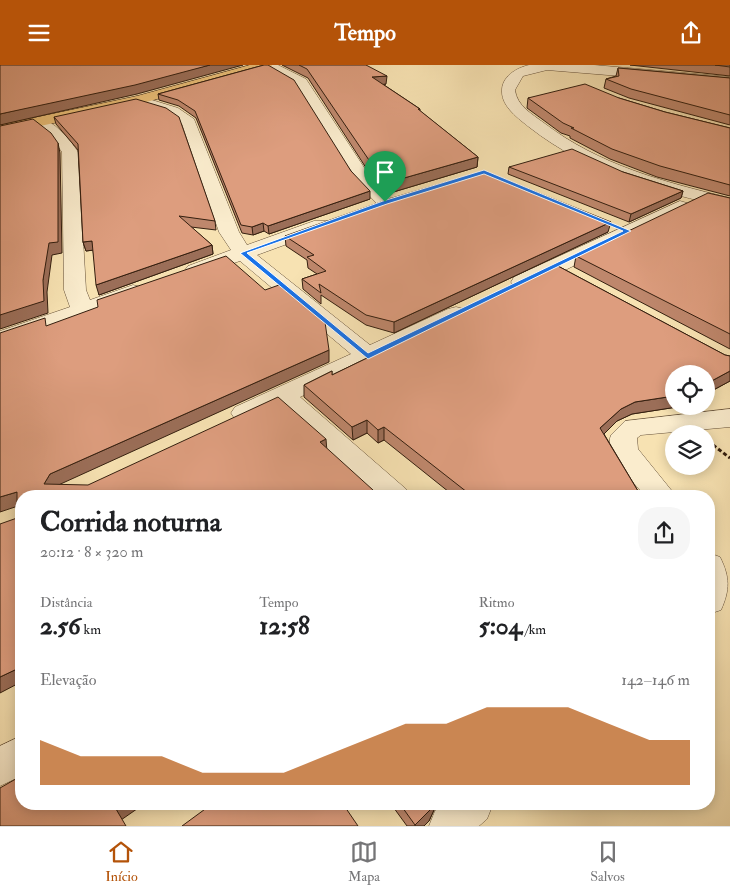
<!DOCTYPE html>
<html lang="pt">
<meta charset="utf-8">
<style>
body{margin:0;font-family:"IM FELL Double Pica",serif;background:#f6f6f6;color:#202124;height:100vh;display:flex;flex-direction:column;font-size:19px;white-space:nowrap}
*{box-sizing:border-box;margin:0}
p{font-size:16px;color:#757577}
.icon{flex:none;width:28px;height:28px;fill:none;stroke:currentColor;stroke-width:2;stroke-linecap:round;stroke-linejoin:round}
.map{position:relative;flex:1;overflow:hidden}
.panel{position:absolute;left:15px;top:425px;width:700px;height:320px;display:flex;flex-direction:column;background:#fff;border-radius:20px;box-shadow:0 2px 12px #0003}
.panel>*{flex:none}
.buttons{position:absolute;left:665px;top:300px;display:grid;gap:10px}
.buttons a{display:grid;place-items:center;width:50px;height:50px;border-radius:50%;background:#fff;box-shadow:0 2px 12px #0003;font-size:25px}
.pin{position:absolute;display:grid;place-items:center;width:42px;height:42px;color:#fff;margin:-51px -21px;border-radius:50% 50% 50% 0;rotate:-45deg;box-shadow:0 0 5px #0007}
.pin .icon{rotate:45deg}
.round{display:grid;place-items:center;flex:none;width:52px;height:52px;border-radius:20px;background:#f6f6f6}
.overview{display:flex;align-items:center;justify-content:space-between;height:85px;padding:0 25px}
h1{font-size:28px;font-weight:700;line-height:38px}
.metrics{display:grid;grid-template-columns:repeat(3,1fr);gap:8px;height:85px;padding:5px 25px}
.metrics div{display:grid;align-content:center}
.metrics b{font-size:25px;font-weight:700}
.metrics small{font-size:14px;font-weight:400}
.metrics p{font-size:14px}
.chart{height:140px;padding:10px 25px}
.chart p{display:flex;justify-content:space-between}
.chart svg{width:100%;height:90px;margin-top:5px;fill:#b45309;opacity:.7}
header{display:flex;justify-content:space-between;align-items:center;height:65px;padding:0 25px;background:#b45309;color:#fff;font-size:22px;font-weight:700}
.tabs{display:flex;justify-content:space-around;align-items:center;height:70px;border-top:1px solid #e0e0e0;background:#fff;font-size:14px;color:#757577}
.tabs a{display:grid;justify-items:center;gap:2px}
.tabs .on{color:#b45309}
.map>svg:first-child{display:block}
</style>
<header><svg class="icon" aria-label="menu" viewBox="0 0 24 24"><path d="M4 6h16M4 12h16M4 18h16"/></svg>Tempo<svg class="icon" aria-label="share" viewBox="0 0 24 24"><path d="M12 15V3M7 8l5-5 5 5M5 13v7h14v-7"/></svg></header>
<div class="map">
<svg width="730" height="761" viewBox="0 0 730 761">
<rect width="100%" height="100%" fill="#f7e2b2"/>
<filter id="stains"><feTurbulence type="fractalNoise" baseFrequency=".004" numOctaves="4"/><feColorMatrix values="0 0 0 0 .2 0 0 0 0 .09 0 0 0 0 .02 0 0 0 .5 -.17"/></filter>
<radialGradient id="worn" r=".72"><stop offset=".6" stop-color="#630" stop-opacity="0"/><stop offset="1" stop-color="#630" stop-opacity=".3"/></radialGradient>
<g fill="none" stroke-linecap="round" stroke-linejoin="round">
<g stroke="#655038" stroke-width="1">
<g id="minor">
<polygon points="261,0 278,0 306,14 369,110 394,137 391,141 379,141 353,113 296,20"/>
<path d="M529 0H594L730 12V20L547 5 523 11 515 25C517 41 532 49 544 58 599 100 664 117 730 133V143C657 126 589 109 529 62 519 54 502 42 502 27 501 12 516 3 529 0Z"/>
<path d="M139 31 178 43 194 54 239 167 247 180 314 156H328L331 160 328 164 257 190 370 280 448 244 456 242 464 244 467 249 464 254 300 332 406 424 411 431H378L280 341C265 348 251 358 235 354L231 348 235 342 351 289 240 196C224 201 204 213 188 209L185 205 188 201 231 185 219 167 182 59 168 49 134 38 132 35 134 32Z"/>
<path d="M38 52C55 57 69 73 78 87L86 225 90 235 133 220 141 222 144 227 141 232 0 281V266L70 242 64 225 62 87 55 77 30 57Z"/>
<polygon points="680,136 687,138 689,142 687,146 530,222 522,223 514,222 511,217 514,212"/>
<path d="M730 344V362L641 370 637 373 638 384 676 431H645C634 417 603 388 611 370L625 356Z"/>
<path d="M709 488 720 492C730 512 730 525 721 545L709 549Z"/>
<polygon points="21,671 21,711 0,721 0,681"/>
<polygon points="443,739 493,739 487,754 479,761 429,761 435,746"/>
</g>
</g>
<g stroke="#341f0f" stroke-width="1">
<polygon id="primary" points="250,0 272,0 270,3 139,39 0,70 0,60 137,31"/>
</g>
<polyline stroke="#341f0f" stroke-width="3" stroke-dasharray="4 2.5" stroke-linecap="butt" points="713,380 730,393"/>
<use href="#minor" fill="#faeccd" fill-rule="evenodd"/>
<use href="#primary" fill="#ecc179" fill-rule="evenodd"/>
</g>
<g fill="#be876c" stroke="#341f0f">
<polygon points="264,0 351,106 370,134 269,169 264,166 253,170 242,168 196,53 179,41 159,35 158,29"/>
<polygon points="282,0 366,0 386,19 384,20 420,44 420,46 478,92 477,102 390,128 370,109 308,13"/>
<polygon points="630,0 730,0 730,11"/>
<polygon points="618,3 730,13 730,60 629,33 604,23 606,14 616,11"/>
<polygon points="528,33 619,33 665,47 730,63 730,131 657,112 610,94 570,73 570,71 561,68 527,43"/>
<polygon points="54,52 215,156 216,165 191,162 212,180 213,189 99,230 93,185 86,186 83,177 78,85 56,59"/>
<polygon points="509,102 623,107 683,126 681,133 629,157 508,109"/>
<polygon points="730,133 730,284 574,202 576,191"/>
<polygon points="608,167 394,268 366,260 321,230 321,239 303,224 302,214 317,209 308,203 307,195 286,181 285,171"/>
<polygon points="556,200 725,290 730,291 730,316 706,329 706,309 674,309 674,341 685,341 680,344 677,342 632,349 617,356 604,369 641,431 454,431 384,375 378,378 367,368 353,375 304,332 304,320 332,306 332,310 423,266 423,263"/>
<polygon points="391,739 440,739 434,745 429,756 424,761 407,761"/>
</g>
<g fill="#9b6e58" stroke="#341f0f">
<polygon points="210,0 243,0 137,29 0,60 0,49"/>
<polygon points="387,11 386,19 372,21 372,12"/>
<polygon points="58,78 60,88 62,188 52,190 47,227 48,248 0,264 0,250 43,215"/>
<polygon points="478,92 477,102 390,128 390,117"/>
<polygon points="370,126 370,134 269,169 268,161"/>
<polygon points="683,126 681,133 629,157 631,149"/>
<polygon points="611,157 608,167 394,268 394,257"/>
<polygon points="263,158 264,166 253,170 252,162"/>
<polygon points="92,176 94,185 86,186 83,177"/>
<polygon points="212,180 213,189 99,230 96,220"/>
<polygon points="329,285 329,297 54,422 44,419 50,409"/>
<polygon points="730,306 730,316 706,329 706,319"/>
<polygon points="674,331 674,341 677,341 677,342 632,349 617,356 597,376 600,363 621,344 635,337"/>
<polygon points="367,355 367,368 353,375 352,362"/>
<polygon points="384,362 384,375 378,378 378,365"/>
<polygon points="326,374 327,387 320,377"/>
<polygon points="17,427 21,440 0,447 0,432"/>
<polygon points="17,604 21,612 21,617 0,628 0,612"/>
<polygon points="123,739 144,739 121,755 116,744"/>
<polygon points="433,739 440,739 434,745 429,756 424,761 415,761 415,760"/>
</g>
<g fill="#dd9d7e" stroke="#341f0f">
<polygon points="0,0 210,0 135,20 0,49"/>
<polygon points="264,0 268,0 294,15 351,106 370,126 268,161 263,158 252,162 241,160 195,46 178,35 158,29"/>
<polygon points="299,0 366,0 387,11 372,12 420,44 418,44 478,92 390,117 371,98 307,4"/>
<polygon points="715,0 730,0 730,2"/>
<polygon points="618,3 730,13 730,50 631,24 606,14 619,11"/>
<polygon points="585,19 619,33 665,47 730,63 730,120 660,101 612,84 571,63 574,63 563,58 528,33"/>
<polygon points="136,34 166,43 179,52 215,156 179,151 212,180 96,220 92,176 83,177 78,79 54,52"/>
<polygon points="33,54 51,68 58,78 58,177 49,178 43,215 44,236 0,250 0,61"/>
<polygon points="572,84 623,107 683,126 631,149 509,102"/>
<polygon points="484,106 611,157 394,257 366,250 319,219 321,228 302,214 326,206 307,192 314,190 285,171 392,133"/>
<polygon points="708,128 730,133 730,269 576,191"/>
<polygon points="226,191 265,225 279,220 325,257 329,285 50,409 44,419 88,420 278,332 326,374 320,377 373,425 374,431 21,431 21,612 17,604 0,612 0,459 17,453 17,427 0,432 0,268 45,253 46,261 98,242 97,235"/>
<polygon points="556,200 725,290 730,291 730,306 706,319 706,309 674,309 674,331 635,337 621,344 600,363 641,431 472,431 384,362 378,365 367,355 352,362 304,320 332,306 332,310 427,264 423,263"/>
<polygon points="21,711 21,739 123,739 116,744 126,761 0,761 0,723"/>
<polygon points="212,739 343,739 358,761 182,761"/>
<polygon points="400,739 433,739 430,745 415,760"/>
</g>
<path fill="#1a73e8" stroke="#fff" fill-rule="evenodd" d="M484 105 631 166 368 294 240 188 383 136ZM484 109 623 166 368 288 247 188 387 139Z"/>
<rect width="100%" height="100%" filter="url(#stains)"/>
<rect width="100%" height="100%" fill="url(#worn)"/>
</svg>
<div class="buttons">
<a><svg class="icon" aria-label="locate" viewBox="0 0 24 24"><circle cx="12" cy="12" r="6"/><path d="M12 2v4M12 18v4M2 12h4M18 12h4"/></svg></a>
<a><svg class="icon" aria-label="layers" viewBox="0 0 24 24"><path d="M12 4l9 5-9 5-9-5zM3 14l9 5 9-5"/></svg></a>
</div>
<div class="pin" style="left:385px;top:137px;background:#1e9e55"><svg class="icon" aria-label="arrive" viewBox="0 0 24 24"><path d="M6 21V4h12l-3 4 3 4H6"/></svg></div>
<section class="panel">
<div class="overview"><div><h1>Corrida noturna</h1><p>20:12 · 8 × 320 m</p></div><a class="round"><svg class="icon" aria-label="share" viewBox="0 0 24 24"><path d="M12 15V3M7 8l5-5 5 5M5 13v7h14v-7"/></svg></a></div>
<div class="metrics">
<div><p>Distância</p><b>2.56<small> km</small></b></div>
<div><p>Tempo</p><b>12:58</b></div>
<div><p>Ritmo</p><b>5:04<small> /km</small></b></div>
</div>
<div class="chart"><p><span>Elevação</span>142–146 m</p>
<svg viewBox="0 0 160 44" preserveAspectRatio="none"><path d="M0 44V22L10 30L20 30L30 30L40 38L50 38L60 38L70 30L80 22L90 14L100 14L110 6L120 6L130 6L140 14L150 22L160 22V44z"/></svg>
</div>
</section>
</div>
<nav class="tabs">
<a class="on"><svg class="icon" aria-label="home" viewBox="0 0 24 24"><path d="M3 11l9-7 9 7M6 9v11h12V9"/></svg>Início</a>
<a><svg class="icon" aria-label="map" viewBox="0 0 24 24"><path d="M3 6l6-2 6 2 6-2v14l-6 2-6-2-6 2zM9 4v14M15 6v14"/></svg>Mapa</a>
<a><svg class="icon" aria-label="saved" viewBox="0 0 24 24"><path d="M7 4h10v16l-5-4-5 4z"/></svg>Salvos</a>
</nav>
